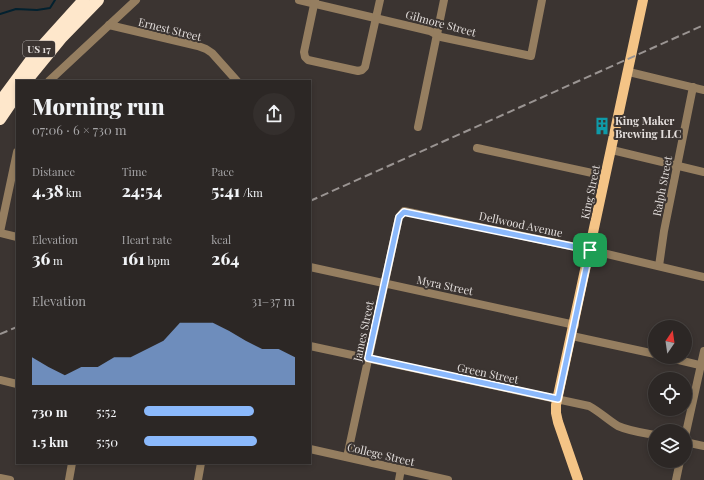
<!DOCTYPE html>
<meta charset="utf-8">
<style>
body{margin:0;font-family:"Playfair Display",serif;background:#342f2d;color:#f1f3f6;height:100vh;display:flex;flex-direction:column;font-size:15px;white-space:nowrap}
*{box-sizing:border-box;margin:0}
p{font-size:13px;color:#a6a5a7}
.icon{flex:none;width:22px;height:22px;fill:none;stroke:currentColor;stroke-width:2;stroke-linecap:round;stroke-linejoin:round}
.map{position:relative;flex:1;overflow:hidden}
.sheet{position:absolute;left:16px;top:80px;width:295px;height:384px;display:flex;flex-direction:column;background:#2c2725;border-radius:0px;box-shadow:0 2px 6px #0003,0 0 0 1px #484442}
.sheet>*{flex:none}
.needle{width:26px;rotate:13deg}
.buttons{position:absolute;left:648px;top:320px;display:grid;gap:8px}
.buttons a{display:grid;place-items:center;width:44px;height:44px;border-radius:50%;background:#2c2725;box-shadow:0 2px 6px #0003,0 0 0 1px #484442;font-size:20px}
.pin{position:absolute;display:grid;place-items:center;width:34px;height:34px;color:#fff;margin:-17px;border-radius:8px;box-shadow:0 2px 6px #0006}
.round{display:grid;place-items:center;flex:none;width:42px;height:42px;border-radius:21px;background:#342f2d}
.summary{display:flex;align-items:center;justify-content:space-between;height:68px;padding:0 16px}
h1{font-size:22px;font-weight:800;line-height:30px}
.stats{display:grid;grid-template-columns:repeat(3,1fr);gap:6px;height:68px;padding:4px 16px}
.stats div{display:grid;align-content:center}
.stats b{font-size:17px;font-weight:800}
.stats small{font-size:11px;font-weight:400}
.stats p{font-size:11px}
.chart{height:112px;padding:8px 16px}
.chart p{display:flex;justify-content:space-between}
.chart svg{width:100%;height:72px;margin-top:4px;fill:#8bb9fc;opacity:.7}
ul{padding:0 16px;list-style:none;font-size:13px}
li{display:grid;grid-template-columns:64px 48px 1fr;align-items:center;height:30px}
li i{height:10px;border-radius:5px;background:#8bb9fc}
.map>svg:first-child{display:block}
</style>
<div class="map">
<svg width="704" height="480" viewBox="0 0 704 480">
<rect width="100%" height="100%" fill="#3b3431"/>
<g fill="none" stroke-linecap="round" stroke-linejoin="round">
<polyline stroke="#03212f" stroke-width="2" points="0,14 16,9 37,10 50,8 55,0"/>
<g stroke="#957e60" stroke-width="8">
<polyline points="299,0 430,31 441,37 531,56 542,0"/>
<polyline points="315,0 304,52 305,57 308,60 358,71 362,70 365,67 380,0"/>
<polyline points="109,25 198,46 206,49 212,53 237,81"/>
<polyline points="629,72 704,90"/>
<polyline points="49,81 136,0"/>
<polyline points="418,127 444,0"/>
<polyline points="477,148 606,176"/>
<polyline points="612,150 704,172"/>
<polyline points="0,232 17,152"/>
<polyline points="0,233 17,237"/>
<polyline points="659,266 664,231 693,87"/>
<polyline points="310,267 575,325"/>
<polyline points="572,336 655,354"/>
<path d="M310 346 589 406C600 412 608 420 618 426 629 431 643 433 655 435"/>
<polyline points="666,357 704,366"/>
<polyline points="0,380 17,384"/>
<polyline points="685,437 704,351"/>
<polyline points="685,442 704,446"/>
<polyline points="310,449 448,480"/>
<polyline points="347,457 399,217 404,211 590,250 704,277"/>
<polyline points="0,478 10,480"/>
<polyline points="69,480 72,463"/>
<polyline points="198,480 201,463"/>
<polyline points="399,480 401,469"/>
<polyline points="676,480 680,461"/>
</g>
<polyline stroke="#f4c486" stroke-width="10" points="578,480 558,422 556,413 556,405 643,0"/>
<g stroke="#fee7cb" stroke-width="12">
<polyline points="26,81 62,37 98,0"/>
<polyline points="0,102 37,52 84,0"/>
<polyline points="0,119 17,94"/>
</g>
<g stroke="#9a9492" stroke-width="2" stroke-dasharray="8 4" stroke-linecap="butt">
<polyline points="310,201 704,25"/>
<polyline points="0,334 17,327"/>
</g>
</g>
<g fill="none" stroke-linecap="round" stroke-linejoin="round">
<g stroke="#fff" stroke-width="8">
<polygon id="route" points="404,212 590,250 558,399 368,358 399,217"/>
</g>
<use href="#route" stroke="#8bb9fc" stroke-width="5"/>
</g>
<defs>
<g id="building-bare" transform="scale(1.38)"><path d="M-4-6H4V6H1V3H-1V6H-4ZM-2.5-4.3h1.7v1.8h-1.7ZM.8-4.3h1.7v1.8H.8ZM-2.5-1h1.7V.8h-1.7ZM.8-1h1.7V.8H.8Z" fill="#0f9aa8" stroke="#3b3431" stroke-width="2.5" paint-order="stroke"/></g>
</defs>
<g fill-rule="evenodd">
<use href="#building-bare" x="602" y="126"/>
</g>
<g text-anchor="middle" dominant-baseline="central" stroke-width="4" stroke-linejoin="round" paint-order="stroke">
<rect fill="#3b3431" stroke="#b1aba9" stroke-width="1" x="23" y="41" width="32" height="16" rx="3"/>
<g font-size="10" font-weight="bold" fill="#e3dedc">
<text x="39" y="49">US 17</text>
</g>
<g font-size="11" fill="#e3dedc" stroke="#3b3431">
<text transform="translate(441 23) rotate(15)">Gilmore Street</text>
<text transform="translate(170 29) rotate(14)">Ernest Street</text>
<text transform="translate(662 186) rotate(-79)">Ralph Street</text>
<text transform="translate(590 192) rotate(-78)">King Street</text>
<text transform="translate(521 224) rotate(12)">Dellwood Avenue</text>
<text transform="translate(445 285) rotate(12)">Myra Street</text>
<text transform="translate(363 331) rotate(-78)">James Street</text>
<text transform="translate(488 373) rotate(12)">Green Street</text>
<text transform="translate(381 454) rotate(13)">College Street</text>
</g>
<g font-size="11" font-weight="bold" fill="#e3dedc" stroke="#3b3431" text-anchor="start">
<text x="615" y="120">King Maker<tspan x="615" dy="13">Brewing LLC</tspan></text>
</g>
</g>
</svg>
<div class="buttons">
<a><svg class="needle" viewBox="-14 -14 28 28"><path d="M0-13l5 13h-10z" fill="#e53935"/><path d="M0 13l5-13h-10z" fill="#a6a5a7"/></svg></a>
<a><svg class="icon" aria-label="locate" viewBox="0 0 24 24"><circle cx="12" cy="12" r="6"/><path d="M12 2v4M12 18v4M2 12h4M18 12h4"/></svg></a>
<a><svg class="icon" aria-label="layers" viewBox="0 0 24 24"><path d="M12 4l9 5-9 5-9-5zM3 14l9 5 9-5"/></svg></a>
</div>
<div class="pin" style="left:590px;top:250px;background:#1e9e55"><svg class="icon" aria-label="arrive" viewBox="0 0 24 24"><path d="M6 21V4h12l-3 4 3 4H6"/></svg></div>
<section class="sheet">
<div class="summary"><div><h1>Morning run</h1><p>07:06 · 6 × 730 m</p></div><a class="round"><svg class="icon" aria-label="share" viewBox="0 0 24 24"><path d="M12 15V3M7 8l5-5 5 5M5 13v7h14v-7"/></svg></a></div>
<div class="stats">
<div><p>Distance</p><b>4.38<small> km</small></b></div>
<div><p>Time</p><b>24:54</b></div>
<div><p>Pace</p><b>5:41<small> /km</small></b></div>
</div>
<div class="stats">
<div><p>Elevation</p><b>36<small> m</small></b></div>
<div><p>Heart rate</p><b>161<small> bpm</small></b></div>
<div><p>kcal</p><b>264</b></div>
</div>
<div class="chart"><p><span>Elevation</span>31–37 m</p>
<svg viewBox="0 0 160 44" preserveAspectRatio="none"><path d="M0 44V27L10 33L20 38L30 33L40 33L50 27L60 27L70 22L80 17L90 6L100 6L110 6L120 11L130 17L140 22L150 22L160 27V44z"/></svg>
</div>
<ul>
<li><b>730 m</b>5:52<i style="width:73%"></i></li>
<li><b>1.5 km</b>5:50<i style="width:75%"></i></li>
</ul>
</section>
</div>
